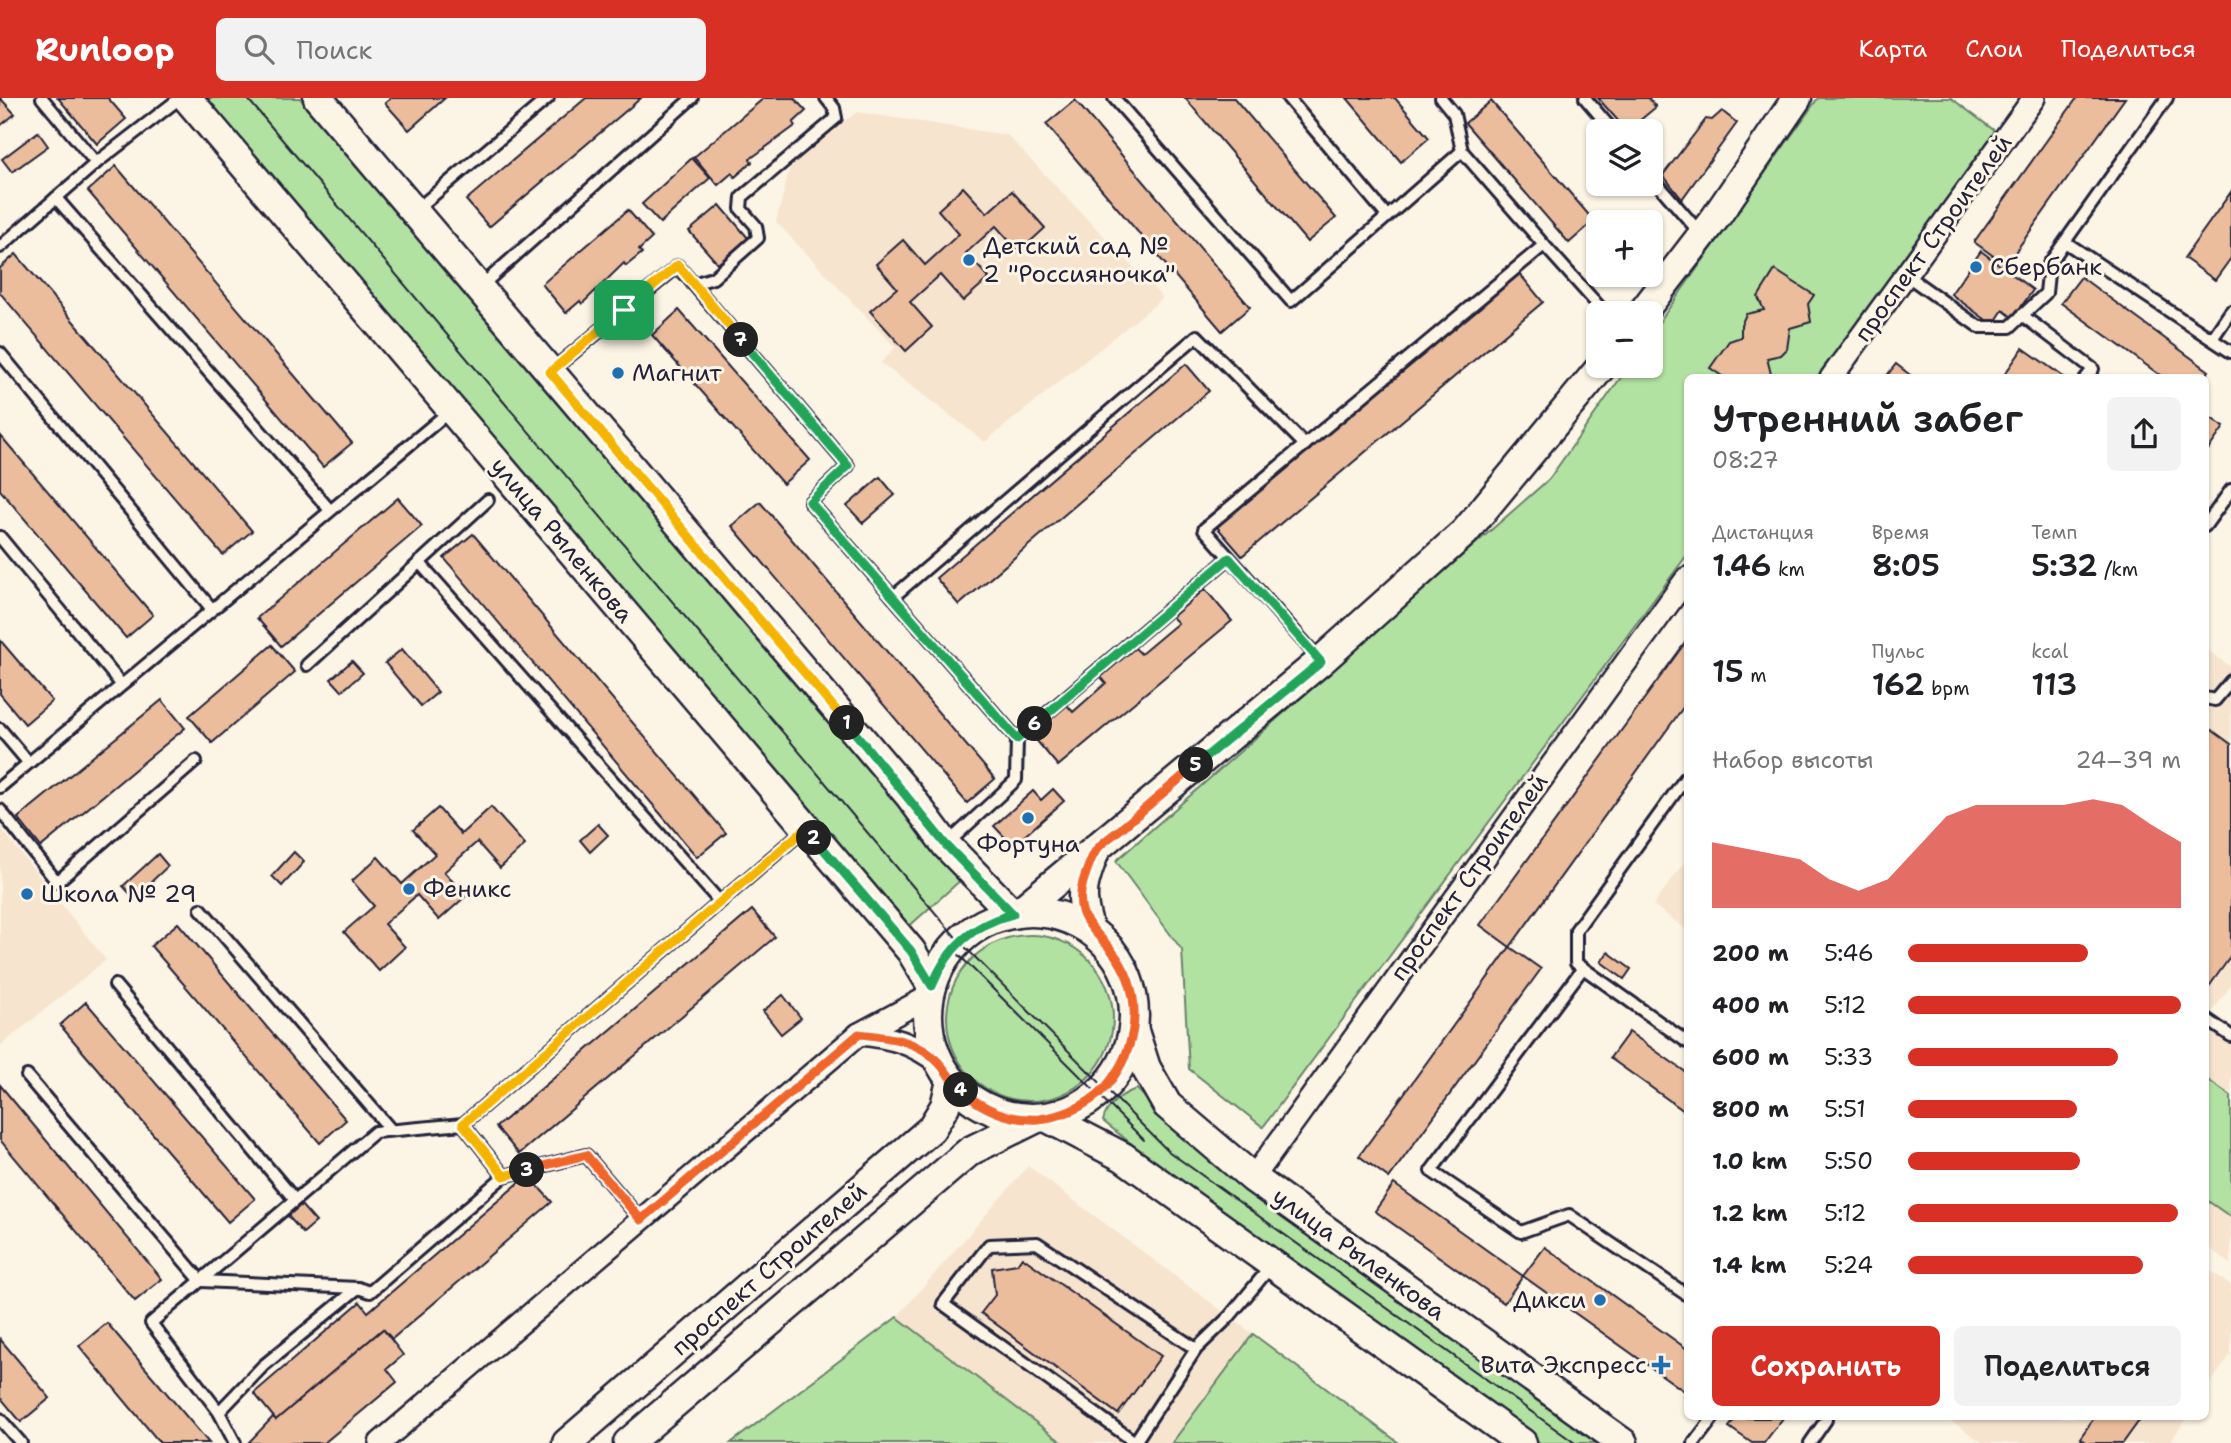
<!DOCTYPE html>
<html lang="ru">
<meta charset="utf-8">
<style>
body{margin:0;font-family:"Shantell Sans",sans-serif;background:#f2f2f2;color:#202124;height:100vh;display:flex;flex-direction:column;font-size:26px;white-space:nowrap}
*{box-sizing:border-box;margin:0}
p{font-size:23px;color:#757577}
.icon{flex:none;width:38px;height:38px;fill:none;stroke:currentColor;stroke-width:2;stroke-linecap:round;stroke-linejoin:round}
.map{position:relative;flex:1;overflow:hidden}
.side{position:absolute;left:1684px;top:276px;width:525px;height:1046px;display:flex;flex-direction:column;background:#fff;border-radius:10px;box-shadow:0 2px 5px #0004}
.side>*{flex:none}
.fabs{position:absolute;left:1586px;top:21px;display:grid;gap:14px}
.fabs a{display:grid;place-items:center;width:77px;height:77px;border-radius:10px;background:#fff;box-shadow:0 2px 5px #0004;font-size:35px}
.pin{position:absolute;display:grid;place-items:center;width:60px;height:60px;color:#fff;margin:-30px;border-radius:14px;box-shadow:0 4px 10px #0006}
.km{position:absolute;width:35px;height:35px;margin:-18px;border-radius:50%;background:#222;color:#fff;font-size:19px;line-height:35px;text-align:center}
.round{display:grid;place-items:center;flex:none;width:74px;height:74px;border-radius:10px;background:#f2f2f2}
.head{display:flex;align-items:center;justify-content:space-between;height:119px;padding:0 28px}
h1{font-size:38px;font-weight:600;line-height:52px}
.metrics{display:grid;grid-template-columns:repeat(3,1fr);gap:10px;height:119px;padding:7px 28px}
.metrics div{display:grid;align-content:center}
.metrics b{font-size:30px;font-weight:600}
.metrics small{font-size:19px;font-weight:400}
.metrics p{font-size:19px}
.chart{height:196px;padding:14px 28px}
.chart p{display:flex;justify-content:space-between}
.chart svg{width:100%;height:126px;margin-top:7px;fill:#d93025;opacity:.7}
.button{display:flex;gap:14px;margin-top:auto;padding:14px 28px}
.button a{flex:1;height:80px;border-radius:10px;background:#d93025;color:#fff;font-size:28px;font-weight:600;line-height:80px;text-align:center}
.button a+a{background:#f2f2f2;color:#202124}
ul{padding:0 28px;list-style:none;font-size:23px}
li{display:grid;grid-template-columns:112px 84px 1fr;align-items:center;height:52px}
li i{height:18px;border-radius:9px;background:#d93025}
header{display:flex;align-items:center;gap:42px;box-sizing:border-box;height:98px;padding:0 35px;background:#d93025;color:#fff}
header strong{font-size:33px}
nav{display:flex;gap:38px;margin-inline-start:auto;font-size:24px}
.search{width:490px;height:63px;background:#f2f2f2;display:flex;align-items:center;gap:18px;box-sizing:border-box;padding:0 24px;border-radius:10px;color:#757577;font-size:26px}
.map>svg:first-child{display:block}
</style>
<header>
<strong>Runloop</strong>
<div class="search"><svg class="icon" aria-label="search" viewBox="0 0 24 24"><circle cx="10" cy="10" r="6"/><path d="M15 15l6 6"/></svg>Поиск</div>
<nav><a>Карта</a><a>Слои</a><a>Поделиться</a></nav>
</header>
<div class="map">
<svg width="2231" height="1345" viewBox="0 0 2231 1345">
<rect width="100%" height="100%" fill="#fcf5e5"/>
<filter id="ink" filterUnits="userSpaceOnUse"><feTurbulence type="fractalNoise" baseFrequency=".0143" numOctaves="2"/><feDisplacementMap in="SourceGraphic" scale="14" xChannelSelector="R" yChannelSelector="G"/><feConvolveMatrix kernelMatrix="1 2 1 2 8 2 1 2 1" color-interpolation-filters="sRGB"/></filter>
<g filter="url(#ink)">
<g fill="#f7e4cf">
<polygon points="857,14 1007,37 1163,200 985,344 881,265 895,249 776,124 792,61"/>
<polygon points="2205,550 2231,569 2231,887 2205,924"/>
<polygon points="0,729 106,862 0,948"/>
<polygon points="1687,761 1687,832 1653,807"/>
<polygon points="2205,927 2231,945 2231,1166 2205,1147"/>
<polygon points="1028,1068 1253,1236 1172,1345 1063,1345 897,1219"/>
<polygon points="2205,1169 2231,1187 2231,1256 2205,1293"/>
<polygon points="1947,1320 2187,1320 2169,1345 1983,1345"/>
</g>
<g fill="#b2e2a1" stroke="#6a826e" stroke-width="2">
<polygon points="205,0 300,0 963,780 906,831"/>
<polygon points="1818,0 1951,0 1999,36 1819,280 1687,280 1687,457 1263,1029 1189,971 1182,852 1116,763 1549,381 1629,268 1650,268 1650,237"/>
<circle cx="1030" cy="920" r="83"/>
<polygon points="2205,980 2231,998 2231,1119 2205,1101"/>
<path d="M1137 991 1158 1013 1618 1345H1540L1153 1063 1103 1023C1106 1008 1122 995 1137 991Z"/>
<polygon points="897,1219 1063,1345 731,1345"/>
<polygon points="1253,1236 1399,1345 1172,1345"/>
</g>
<g fill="#ecbd9d" stroke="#22223b" stroke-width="2">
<polygon points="0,0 15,16 0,28"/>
<polygon points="58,0 108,0 126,21 97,46"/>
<polygon points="391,0 445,0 409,32 385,5"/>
<polygon points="586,0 641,0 489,129 466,102"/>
<polygon points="764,0 794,0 806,13 793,25 795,28 750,61 752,64 735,79 732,75 718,87 694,59"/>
<polygon points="1185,0 1234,0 1336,120 1307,144"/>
<polygon points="1347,0 1395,0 1429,40 1401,64"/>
<polygon points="1598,0 1648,0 1656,9 1627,33"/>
<polygon points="2077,0 2125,0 2006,167 1974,144"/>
<polygon points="1075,2 1250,209 1222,233 1046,26"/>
<polygon points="1491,3 1594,123 1569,145 1465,25"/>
<polygon points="1722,13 1737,25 1682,101 1663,77 1706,21 1712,22"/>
<polygon points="38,34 48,48 12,74 2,61"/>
<polygon points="692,60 710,80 660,125 642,106"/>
<polygon points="116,68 352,345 323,369 88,93"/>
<polygon points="963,89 987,115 1012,93 1045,130 1019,154 996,128 966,155 989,180 963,203 940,177 910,204 932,229 906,253 870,213 897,190 876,166 903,142 925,167 959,136 938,112"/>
<polygon points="2231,94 2231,160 2215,182 2184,160"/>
<polygon points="720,107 748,140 718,166 689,133"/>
<polygon points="628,112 652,140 639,152 642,155 626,168 624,165 582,206 580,203 566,215 542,186"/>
<polygon points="1981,153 2033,192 2013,220 2003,212 1993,227 1951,196"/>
<polygon points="16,156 252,433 223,457 0,195 0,170"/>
<polygon points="1775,172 1814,197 1808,206 1811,224 1790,230 1787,251 1781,257 1767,260 1772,280 1725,280 1710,270 1729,243 1741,239 1741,227 1746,216 1764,212 1758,199"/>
<polygon points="1519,175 1543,204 1242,458 1217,429"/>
<polygon points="2081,179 2209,273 2204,280 2164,280 2061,205"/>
<polygon points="679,212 810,362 783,386 652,237"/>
<polygon points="2023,250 2065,280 2002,280"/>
<polygon points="1186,266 1209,293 959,507 936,480"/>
<polygon points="1896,266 1914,280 1885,280"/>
<polygon points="2205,316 2224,329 2205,356"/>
<polygon points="0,337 153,517 126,540 0,392"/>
<polygon points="880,379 895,397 863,425 847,408"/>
<polygon points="398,400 422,428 281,548 257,520"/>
<polygon points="760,404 995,681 967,705 732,428"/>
<polygon points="473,436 726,735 697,759 444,460"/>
<polygon points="1205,491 1232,523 1058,668 1032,637 1067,607 1073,614 1106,585 1101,579 1135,550 1141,556 1178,525 1172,519"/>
<polygon points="0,542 52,603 25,626 0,596"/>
<polygon points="1687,542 1687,604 1510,849 1480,827"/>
<polygon points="272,547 295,574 212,645 189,618"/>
<polygon points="402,551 438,594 421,608 385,565"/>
<polygon points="352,563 363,575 342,593 331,581"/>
<polygon points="162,602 185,630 41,749 18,720"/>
<polygon points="2205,627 2231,646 2231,858 2205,894"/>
<polygon points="1053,691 1064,703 1013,748 994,728 1033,693 1041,702"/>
<polygon points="491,709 525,747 500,770 477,744 444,774 466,798 439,822 417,797 384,826 405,849 379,873 344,834 374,808 352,783 378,759 402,786 435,756 413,732 438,710 461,736"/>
<polygon points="598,726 608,737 590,754 580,742"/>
<polygon points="294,754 304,764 282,788 272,778"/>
<polygon points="158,756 168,768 134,800 123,788"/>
<polygon points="752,812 775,839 519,1056 496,1029"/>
<polygon points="178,825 346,1022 320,1045 151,848"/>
<polygon points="1510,849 1541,871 1389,1080 1359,1058"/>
<polygon points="1608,854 1631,871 1624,881 1601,864"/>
<polygon points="783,897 801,920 781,936 763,913"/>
<polygon points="86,904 255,1101 228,1124 60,927"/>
<polygon points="1629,934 1687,975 1687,1015 1610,960"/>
<polygon points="0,987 162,1181 135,1203 0,1042"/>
<polygon points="528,1077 552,1104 392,1241 383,1231 276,1322 254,1295 360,1204 368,1214"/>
<polygon points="1394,1086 1523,1178 1504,1205 1375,1113"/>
<polygon points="301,1107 316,1124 303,1135 288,1118"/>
<polygon points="1545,1149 1687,1251 1687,1295 1523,1178"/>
<polygon points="1022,1159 1161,1258 1118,1316 981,1215 995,1197 992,1170 1017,1166"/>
<polygon points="107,1225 209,1345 160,1345 79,1248"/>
<polygon points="383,1231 403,1257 387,1271 397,1284 324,1345 248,1345 273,1319 276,1322"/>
<polygon points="0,1241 50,1300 21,1324 0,1299"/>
<polygon points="1736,1320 1783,1320 1764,1345 1752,1345 1729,1329"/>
<polygon points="2094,1320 2141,1320 2123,1345 2087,1345 2080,1340"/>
</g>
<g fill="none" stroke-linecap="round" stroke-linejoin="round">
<g stroke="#22223b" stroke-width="16">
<g id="lane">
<polyline points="42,0 96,65"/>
<polyline points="1114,0 1291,203 1462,53 1544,147 1204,431 1319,561"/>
<polyline points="1288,0 1387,118"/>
<polyline points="1441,0 1454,16 1462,53"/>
<polyline points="1585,0 1613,33"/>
<polyline points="1650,77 1700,135"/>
<polyline points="56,100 329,411"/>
<polyline points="416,112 548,0"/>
<polyline points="2065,144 2231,254"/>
<polyline points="1544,147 1605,215"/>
<polyline points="0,149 96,65 180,0"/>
<polyline points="1906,177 1979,229 2010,229 2046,195 2049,166 2167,0"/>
<polyline points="693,186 713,180 758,140 756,128 741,111 742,99 836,20 834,10 826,0"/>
<polyline points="480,189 692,0"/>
<polyline points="2022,217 2093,271 2086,280"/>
<polyline points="2212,241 2231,213"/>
<polyline points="0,255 211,510"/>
<polyline points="551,273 678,168 848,368 810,404 1017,641"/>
<polyline points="2205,428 2231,392"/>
<polyline points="0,439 121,586"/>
<polyline points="419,464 719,803"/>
<polyline points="893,499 1197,238 1305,347"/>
<polyline points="307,567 488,402"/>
<polyline points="2205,600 2215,602 2231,583"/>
<polyline points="0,631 28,664"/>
<polyline points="1687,678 1576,832 1576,865 1687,944"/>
<polyline points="0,689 451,312"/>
<polyline points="0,712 57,784 196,663"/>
<polyline points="948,745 1016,682 1017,641 1229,460"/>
<polyline points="201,811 391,1032"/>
<polyline points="1583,870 1431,1073 1521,1134 1569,1117 1687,1197"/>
<polyline points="115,887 295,1102"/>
<polyline points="2205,920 2231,938"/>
<polyline points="27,978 201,1183 358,1190"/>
<polyline points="463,1026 806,730"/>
<polyline points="1196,1251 1037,1145 989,1147 943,1206 1135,1344 1196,1251 1229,1219 1272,1167"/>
<polyline points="219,1314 151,1225 375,1034 463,1026 504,1078"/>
<polyline points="0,1321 21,1345"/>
<polyline points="235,1345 219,1314 263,1268 358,1190 370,1194 504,1078 586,1057 641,1122"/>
<polyline points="1694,1345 1713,1320"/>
<polyline points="1810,1345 1826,1322"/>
</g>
</g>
<g stroke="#22223b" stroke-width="26">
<g id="street">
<polyline points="1831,280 2034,0"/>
<path d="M859 936C892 939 913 945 939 965"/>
<polyline points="1253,1080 1687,480"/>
<polyline points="380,1345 859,936 930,898"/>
</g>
</g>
<g stroke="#22223b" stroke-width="33">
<g id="secondary">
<polyline points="187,0 911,853 932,888"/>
<polyline points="318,0 909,697 946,747 1013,816"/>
<polyline points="1642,215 1716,119 1797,0"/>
<circle cx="1031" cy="917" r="103"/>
<polyline points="1018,815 1321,563 1465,434 1602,268"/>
<path d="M1090 832C1078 798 1082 786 1095 753"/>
<polyline points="1134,933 1146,970 1167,1007 1253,1080 1623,1345"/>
<polyline points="1048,1020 1123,1059 1522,1345"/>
<polyline points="567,1345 931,1031 945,1008 951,983"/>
<polyline points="628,1345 970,1053 1035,1021"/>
</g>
</g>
<use href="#lane" stroke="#fcf5e5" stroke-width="10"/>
<use href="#street" stroke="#fcf5e5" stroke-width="21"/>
<use href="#secondary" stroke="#fcf5e5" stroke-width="28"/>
<g stroke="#22223b" stroke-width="2">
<polyline points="247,0 959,843 1168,1053 1575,1345"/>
<polyline points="954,852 1144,1042"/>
</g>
</g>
</g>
<g fill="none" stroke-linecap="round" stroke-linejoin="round" filter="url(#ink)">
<g stroke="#fff" stroke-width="14">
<polyline id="split-1" points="624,212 550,274 847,625"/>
</g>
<g stroke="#fff" stroke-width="14">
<path id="split-2" d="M814 740 911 853 932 888C948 849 972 827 1013 816L946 747 847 625"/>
</g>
<g stroke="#fff" stroke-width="14">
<polyline id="split-3" points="527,1072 504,1078 463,1026 806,730 814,740"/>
</g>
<g stroke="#fff" stroke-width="14">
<path id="split-4" d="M527 1072 586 1057 641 1122 859 936C888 939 920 942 940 966 948 975 952 984 961 992"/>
</g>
<g stroke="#fff" stroke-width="14">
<path id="split-5" d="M961 992C982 1011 1010 1023 1039 1021 1067 1018 1096 1004 1112 981 1140 942 1143 892 1112 853 1094 830 1073 821 1083 784 1086 775 1090 762 1095 754 1100 745 1114 737 1123 729 1147 709 1171 688 1196 667"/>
</g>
<g stroke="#fff" stroke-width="14">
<polyline id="split-6" points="1035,626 1229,460 1321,564 1196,667"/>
</g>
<g stroke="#fff" stroke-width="14">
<polyline id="split-7" points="741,242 848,368 810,404 1017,641 1035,626"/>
</g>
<g stroke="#fff" stroke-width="14">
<polyline id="split-8" points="624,212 678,167 741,242"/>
</g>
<use href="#split-1" stroke="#f5b400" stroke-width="9"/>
<use href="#split-2" stroke="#22a559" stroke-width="9"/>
<use href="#split-3" stroke="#f5b400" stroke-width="9"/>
<use href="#split-4" stroke="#f0652b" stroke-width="9"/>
<use href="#split-5" stroke="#f0652b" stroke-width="9"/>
<use href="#split-6" stroke="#22a559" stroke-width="9"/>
<use href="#split-7" stroke="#22a559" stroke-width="9"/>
<use href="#split-8" stroke="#f5b400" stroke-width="9"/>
</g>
<g fill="#1f6fb2" stroke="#fcf5e5" stroke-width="2.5">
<circle cx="969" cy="162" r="7"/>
<circle cx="1976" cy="169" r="7"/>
<circle cx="618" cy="275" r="7"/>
<circle cx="1028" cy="720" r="7"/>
<circle cx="409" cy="791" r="7"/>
<circle cx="27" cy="796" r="7"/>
<circle cx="1600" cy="1202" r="7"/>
<path d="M1657.5 1256.5h7v7h7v7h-7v7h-7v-7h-7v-7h7z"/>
</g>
<g text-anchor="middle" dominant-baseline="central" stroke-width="6" stroke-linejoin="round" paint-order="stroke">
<g font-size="24" fill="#22223b" stroke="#fcf5e5">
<text transform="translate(1933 140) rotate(-54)">проспект Строителей</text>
<text transform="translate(562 442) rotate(50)">улица Рыленкова</text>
<text transform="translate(1469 779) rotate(-54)">проспект Строителей</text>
<text transform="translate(1359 1156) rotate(36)">улица Рыленкова</text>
<text transform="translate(769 1171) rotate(-41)">проспект Строителей</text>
</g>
<g font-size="24" fill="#22223b" stroke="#fcf5e5" text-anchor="start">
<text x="983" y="148">Детский сад №<tspan x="983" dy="28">2 "Россияночка"</tspan></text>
<text x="1990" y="169">Сбербанк</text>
<text x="632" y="275">Магнит</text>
<text x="1028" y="746" text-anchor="middle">Фортуна</text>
<text x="423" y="791">Феникс</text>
<text x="41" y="796">Школа № 29</text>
<text x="1586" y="1202" text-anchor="end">Дикси</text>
<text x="1647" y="1267" text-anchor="end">Вита Экспресс</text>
</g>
</g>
</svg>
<div class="fabs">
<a><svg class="icon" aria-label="layers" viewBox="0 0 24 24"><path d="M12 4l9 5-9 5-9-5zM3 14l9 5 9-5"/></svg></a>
<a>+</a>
<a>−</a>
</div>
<div class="pin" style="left:624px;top:212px;background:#1e9e55"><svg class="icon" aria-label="arrive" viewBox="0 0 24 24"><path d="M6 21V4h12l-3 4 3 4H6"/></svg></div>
<b class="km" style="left:847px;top:625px">1</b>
<b class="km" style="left:814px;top:740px">2</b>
<b class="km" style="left:527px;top:1072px">3</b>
<b class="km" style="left:961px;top:992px">4</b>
<b class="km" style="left:1196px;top:667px">5</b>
<b class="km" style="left:1035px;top:626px">6</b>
<b class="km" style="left:741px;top:242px">7</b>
<section class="side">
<div class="head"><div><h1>Утренний забег</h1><p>08:27</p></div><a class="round"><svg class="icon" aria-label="share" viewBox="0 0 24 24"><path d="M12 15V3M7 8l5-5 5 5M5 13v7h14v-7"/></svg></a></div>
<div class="metrics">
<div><p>Дистанция</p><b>1.46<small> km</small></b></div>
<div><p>Время</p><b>8:05</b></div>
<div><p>Темп</p><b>5:32<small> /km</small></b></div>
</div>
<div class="metrics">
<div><b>15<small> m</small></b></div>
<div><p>Пульс</p><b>162<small> bpm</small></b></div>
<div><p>kcal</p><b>113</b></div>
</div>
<div class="chart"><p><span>Набор высоты</span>24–39 m</p>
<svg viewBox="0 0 160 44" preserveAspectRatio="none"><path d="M0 44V21L10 23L20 25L30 27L40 34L50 38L60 34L70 23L80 12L90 8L100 8L110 8L120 8L130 6L140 8L150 15L160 21V44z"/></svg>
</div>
<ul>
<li><b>200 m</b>5:46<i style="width:66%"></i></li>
<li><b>400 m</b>5:12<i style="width:100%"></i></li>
<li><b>600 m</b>5:33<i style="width:77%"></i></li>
<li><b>800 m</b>5:51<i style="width:62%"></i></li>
<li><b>1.0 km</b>5:50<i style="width:63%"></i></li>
<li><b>1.2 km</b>5:12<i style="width:99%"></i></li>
<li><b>1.4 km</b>5:24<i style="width:86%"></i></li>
</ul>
<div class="button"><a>Сохранить</a><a>Поделиться</a></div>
</section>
</div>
